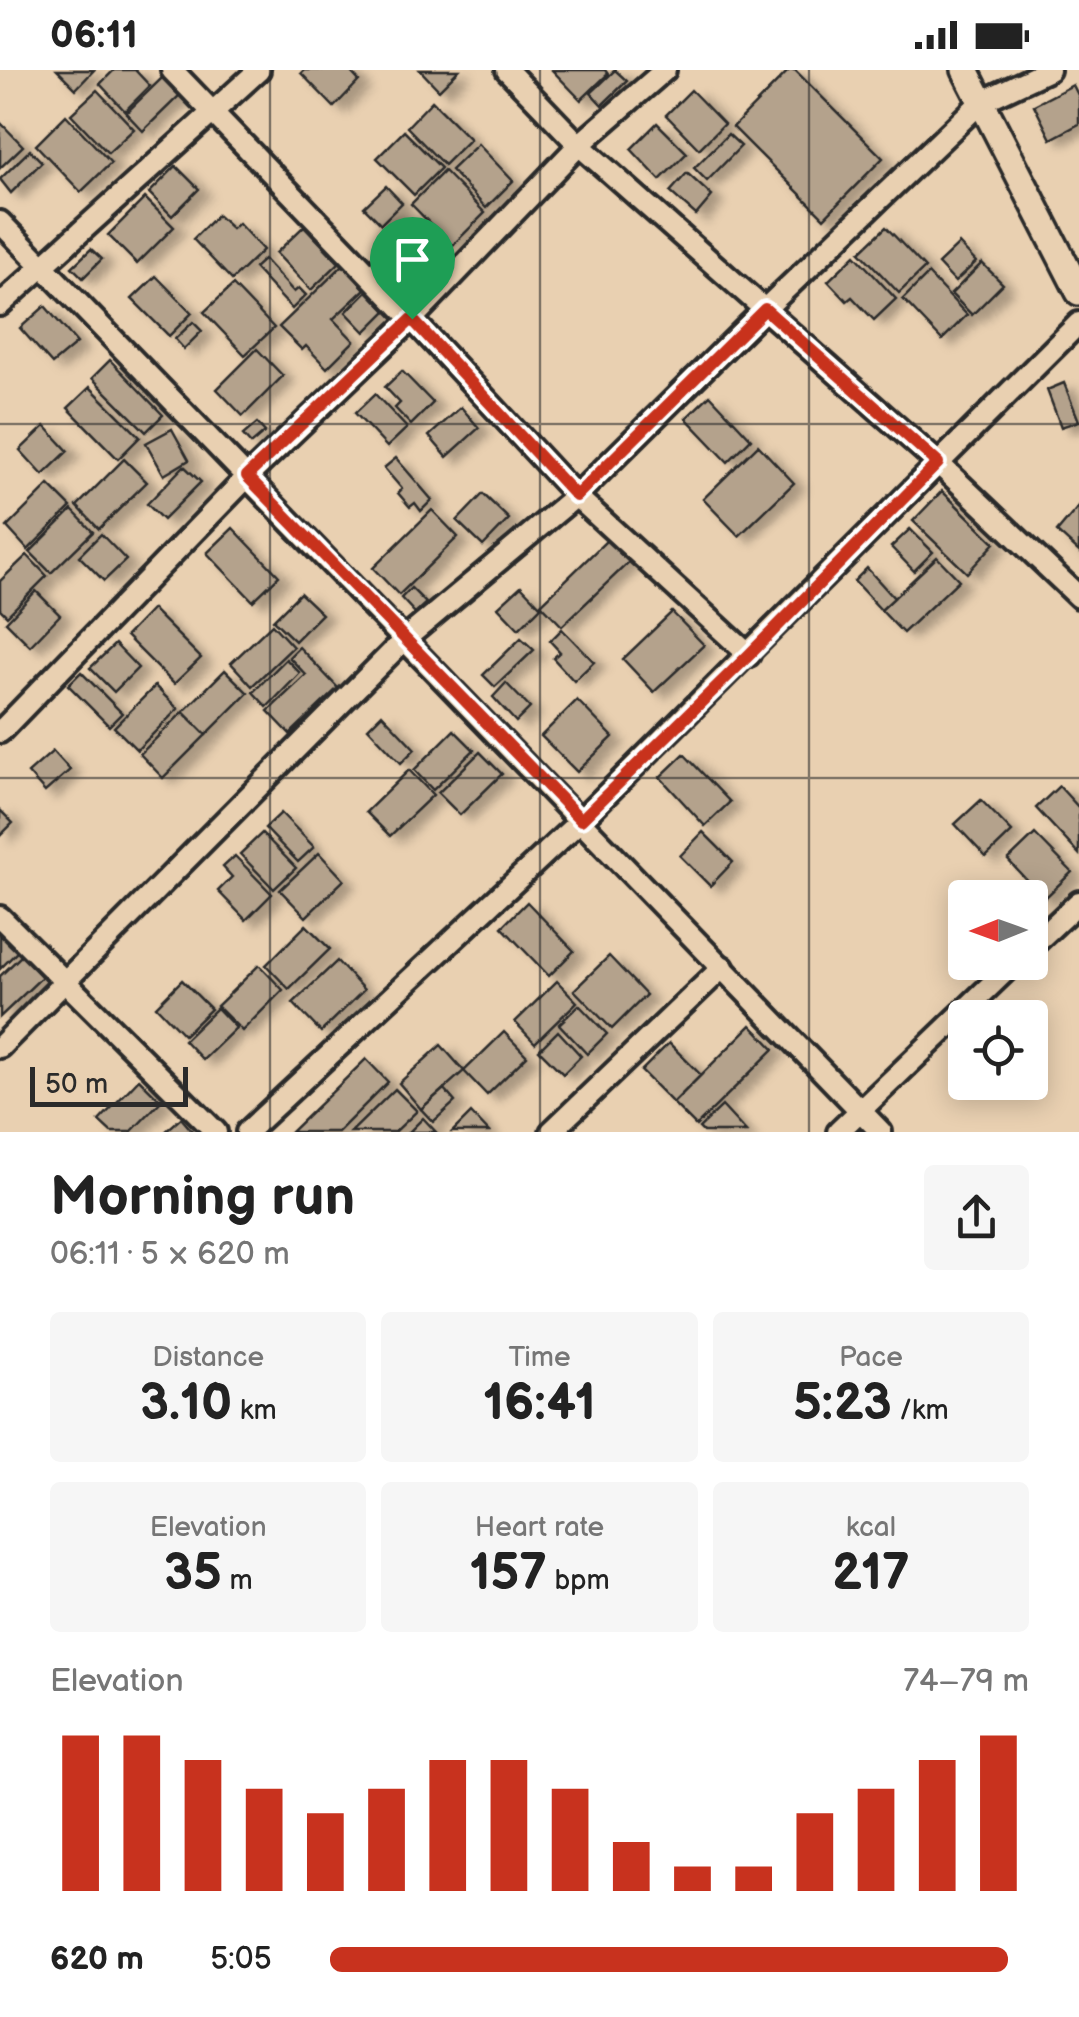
<!DOCTYPE html>
<meta charset="utf-8">
<style>
body{margin:0;font-family:"Balsamiq Sans",sans-serif;background:#f6f6f6;color:#222;height:100vh;display:flex;flex-direction:column;font-size:38px;white-space:nowrap}
*{box-sizing:border-box;margin:0}
p{font-size:32px;color:#767676}
.icon{flex:none;width:55px;height:55px;fill:none;stroke:currentColor;stroke-width:2;stroke-linecap:round;stroke-linejoin:round}
.map{position:relative;height:1062px;overflow:hidden}
.drawer{display:flex;flex-direction:column;background:#fff;flex:1}
.drawer>*{flex:none}
.needle{width:65px;rotate:269deg}
.tools{position:absolute;left:948px;top:810px;display:grid;gap:20px}
.tools a{display:grid;place-items:center;width:100px;height:100px;border-radius:10px;background:#fff;box-shadow:0 5px 25px #0003;font-size:50px}
.scale{position:absolute;left:30px;bottom:25px;width:158px;box-sizing:border-box;padding-left:10px;border:5px solid #2b2b2b;border-top:0;font-size:28px;line-height:35px;white-space:nowrap;color:#2b2b2b;-webkit-text-stroke:8px #e9d0b1;paint-order:stroke}
.pin{position:absolute;display:grid;place-items:center;width:85px;height:85px;color:#fff;margin:-102px -42px;border-radius:50% 50% 50% 0;rotate:-45deg;box-shadow:0 0 10px #0007}
.pin .icon{rotate:45deg}
.round{display:grid;place-items:center;flex:none;width:105px;height:105px;border-radius:10px;background:#f6f6f6}
.head{display:flex;align-items:center;justify-content:space-between;height:170px;padding:0 50px}
h1{font-size:55px;font-weight:600;line-height:75px}
.stats{display:grid;grid-template-columns:repeat(3,1fr);gap:15px;height:170px;padding:10px 50px}
.stats div{display:grid;align-content:center;border-radius:10px;background:#f6f6f6;text-align:center}
.stats b{font-size:50px;font-weight:600}
.stats small{font-size:28px;font-weight:400}
.stats p{font-size:28px}
.chart{height:280px;padding:20px 50px}
.chart p{display:flex;justify-content:space-between}
.chart svg{width:100%;height:180px;margin-top:10px;stroke:#c8321e;stroke-width:6}
ul{padding:0 50px;list-style:none;font-size:32px}
li{display:grid;grid-template-columns:160px 120px 1fr;align-items:center;height:75px}
li i{height:25px;border-radius:12px;background:#c8321e}
.status{display:flex;justify-content:space-between;align-items:center;height:70px;padding:0 50px;background:#fff;direction:ltr}
.status svg{height:28px;fill:currentColor}
.map>svg:first-child{display:block}
</style>
<div class="status"><b>06:11</b><svg viewBox="0 0 49 12"><path d="M0 12V9h3v3zM5 12V6h3v6zM10 12V3h3v9zM15 12V0h3v12zM26 1h20v11H26zM47 4h2v5h-2z"/></svg></div>
<div class="map">
<svg width="1079" height="1062" viewBox="0 0 1079 1062">
<defs>
<filter id="shadow"><feDropShadow dx="11" dy="6" stdDeviation="5" flood-color="#0004"/></filter>
</defs>
<rect width="100%" height="100%" fill="#e9d0b1"/>
<filter id="ink" filterUnits="userSpaceOnUse"><feTurbulence type="fractalNoise" baseFrequency=".01" numOctaves="2"/><feDisplacementMap in="SourceGraphic" scale="20" xChannelSelector="R" yChannelSelector="G"/><feConvolveMatrix kernelMatrix="1 2 1 2 8 2 1 2 1" color-interpolation-filters="sRGB"/></filter>
<g filter="url(#ink)">
<g fill="#b4a28c" stroke="#2b2b2b" stroke-width="2.5" filter="url(#shadow)">
<polygon points="57,0 94,0 76,19"/>
<polygon points="114,0 135,0 150,16 125,41 100,14"/>
<polygon points="304,0 349,0 359,11 334,37 301,3"/>
<polygon points="420,0 459,0 439,20"/>
<polygon points="552,0 605,0 608,4 581,30"/>
<polygon points="615,0 627,11 602,35 591,23"/>
<polygon points="789,0 795,0 883,88 824,148 733,57"/>
<polygon points="163,7 180,25 143,61 126,43"/>
<polygon points="1073,15 1079,27 1079,54 1051,69 1034,35"/>
<polygon points="97,20 134,59 108,83 71,44"/>
<polygon points="691,20 724,54 699,79 666,45"/>
<polygon points="432,31 470,69 444,95 407,57"/>
<polygon points="66,45 111,93 81,122 36,75"/>
<polygon points="0,52 23,76 0,98"/>
<polygon points="657,53 687,83 660,110 631,79"/>
<polygon points="404,61 441,98 414,125 377,88"/>
<polygon points="728,64 741,76 707,111 694,98"/>
<polygon points="478,74 513,111 486,138 451,100"/>
<polygon points="30,80 42,92 11,123 0,109"/>
<polygon points="176,96 199,119 172,146 149,123"/>
<polygon points="444,101 485,143 452,176 411,134"/>
<polygon points="687,103 712,126 696,145 670,122"/>
<polygon points="386,116 402,133 381,154 364,137"/>
<polygon points="145,128 174,157 137,194 108,165"/>
<polygon points="217,145 232,159 238,153 263,180 232,210 193,169"/>
<polygon points="304,156 339,193 311,220 276,183"/>
<polygon points="886,157 925,198 899,223 860,182"/>
<polygon points="959,174 976,192 955,212 938,194"/>
<polygon points="91,179 102,189 83,208 72,197"/>
<polygon points="855,185 896,229 874,250 852,227 847,231 828,211"/>
<polygon points="264,189 294,222 299,218 306,225 292,239 254,198"/>
<polygon points="982,193 1003,214 972,245 951,224"/>
<polygon points="343,195 365,219 333,249 354,271 327,298 306,276 302,280 279,257"/>
<polygon points="928,204 967,245 942,270 903,229"/>
<polygon points="156,206 192,243 169,266 132,229"/>
<polygon points="233,215 274,258 245,285 204,242"/>
<polygon points="367,221 386,241 365,262 346,242"/>
<polygon points="45,236 77,273 52,294 20,258"/>
<polygon points="193,252 202,261 184,279 175,269"/>
<polygon points="257,279 283,306 243,346 217,319"/>
<polygon points="110,290 163,345 146,362 92,308"/>
<polygon points="402,301 433,333 411,355 395,338 400,333 385,317"/>
<polygon points="1064,313 1079,351 1061,357 1047,320"/>
<polygon points="90,317 140,367 118,389 68,338"/>
<polygon points="375,324 407,358 387,377 355,343"/>
<polygon points="710,325 751,369 728,392 686,348"/>
<polygon points="461,337 479,358 447,387 429,366"/>
<polygon points="257,353 265,362 251,374 243,365"/>
<polygon points="45,356 68,381 43,405 20,380"/>
<polygon points="172,359 189,390 164,405 146,373"/>
<polygon points="758,375 794,413 739,466 703,429"/>
<polygon points="396,388 432,430 421,441 415,433 410,437 398,423 402,419 384,398"/>
<polygon points="124,389 147,412 99,459 77,436"/>
<polygon points="184,396 201,412 163,450 147,434"/>
<polygon points="49,415 71,437 28,480 7,457"/>
<polygon points="942,421 995,473 967,503 913,451"/>
<polygon points="483,424 509,449 483,476 457,451"/>
<polygon points="1079,436 1079,482 1057,462"/>
<polygon points="72,440 93,462 51,503 30,482"/>
<polygon points="432,440 458,467 399,525 373,498"/>
<polygon points="233,458 279,506 253,531 207,483"/>
<polygon points="910,459 933,482 914,501 891,477"/>
<polygon points="101,464 126,490 104,511 79,486"/>
<polygon points="608,469 629,492 562,556 541,534"/>
<polygon points="27,485 47,506 7,546 0,539 0,511"/>
<polygon points="937,487 959,510 903,563 881,540"/>
<polygon points="867,498 894,528 881,540 854,511"/>
<polygon points="521,516 541,537 519,559 498,537"/>
<polygon points="411,518 426,533 415,543 401,528"/>
<polygon points="36,521 60,545 30,576 6,552"/>
<polygon points="300,523 322,544 295,571 273,550"/>
<polygon points="152,539 201,588 174,614 126,566"/>
<polygon points="672,542 704,575 654,622 623,589"/>
<polygon points="272,554 293,577 252,616 231,593"/>
<polygon points="562,559 594,592 574,611 553,588 560,582 550,571"/>
<polygon points="521,568 534,580 495,617 483,605"/>
<polygon points="115,574 138,598 114,622 90,598"/>
<polygon points="299,577 338,618 290,664 268,641 306,605 289,587"/>
<polygon points="286,589 300,603 267,637 253,622"/>
<polygon points="225,600 248,623 206,665 183,642"/>
<polygon points="81,602 122,643 109,656 68,615"/>
<polygon points="506,613 530,638 516,652 493,627"/>
<polygon points="155,616 178,639 137,680 114,657"/>
<polygon points="577,630 613,667 577,702 541,666"/>
<polygon points="183,642 206,665 163,708 140,684"/>
<polygon points="382,644 415,679 401,693 368,658"/>
<polygon points="454,660 474,680 433,720 414,700"/>
<polygon points="53,681 70,700 45,722 28,703"/>
<polygon points="480,682 502,704 460,745 438,723"/>
<polygon points="684,684 730,732 705,756 660,707"/>
<polygon points="409,700 433,725 390,766 366,742"/>
<polygon points="1059,716 1079,738 1079,784 1036,738"/>
<polygon points="981,730 1012,762 986,787 955,754"/>
<polygon points="0,740 13,753 0,766"/>
<polygon points="281,743 314,777 298,792 265,758"/>
<polygon points="703,762 733,792 710,816 680,786"/>
<polygon points="262,763 296,798 274,819 240,784"/>
<polygon points="1035,764 1072,802 1044,829 1008,790"/>
<polygon points="319,783 344,810 306,847 280,820"/>
<polygon points="235,786 272,824 246,850 218,821 232,807 223,797"/>
<polygon points="527,832 574,881 549,906 502,857"/>
<polygon points="306,855 330,879 289,919 266,895"/>
<polygon points="0,863 18,881 0,899"/>
<polygon points="22,885 42,907 0,947 0,906"/>
<polygon points="609,886 646,925 612,959 574,920"/>
<polygon points="337,891 364,920 321,962 293,933"/>
<polygon points="259,895 283,920 242,961 217,936"/>
<polygon points="182,910 211,939 184,965 156,936"/>
<polygon points="557,911 577,932 535,973 515,952"/>
<polygon points="579,935 607,964 587,984 559,954"/>
<polygon points="217,938 236,958 203,990 184,970"/>
<polygon points="751,955 774,979 696,1056 673,1033"/>
<polygon points="558,961 581,986 563,1004 539,980"/>
<polygon points="504,962 527,986 487,1025 464,1001"/>
<polygon points="669,973 701,1005 673,1033 641,1001"/>
<polygon points="441,975 464,1001 421,1039 399,1013"/>
<polygon points="366,989 388,1012 338,1062 291,1062"/>
<polygon points="139,1009 161,1031 131,1062 111,1062 99,1051"/>
<polygon points="395,1019 417,1041 395,1062 351,1062"/>
<polygon points="444,1019 455,1032 433,1052 421,1039"/>
<polygon points="722,1036 746,1062 703,1062 699,1058"/>
<polygon points="471,1043 489,1062 452,1062"/>
<polygon points="181,1048 193,1062 165,1062"/>
<polygon points="423,1048 436,1062 409,1062"/>
</g>
<g fill="none" stroke-linecap="round" stroke-linejoin="round">
<g stroke="#2b2b2b" stroke-width="28">
<g id="minor">
<polyline points="172,0 412,249 576,426 749,585"/>
<polyline points="507,0 579,75 938,393 1079,527"/>
<polyline points="0,152 881,1062"/>
<polyline points="0,235 259,0"/>
<polyline points="0,662 247,407 412,249 579,75 665,0"/>
<polyline points="0,847 216,1062"/>
<polyline points="1030,878 1079,832"/>
<polyline points="0,977 405,569 576,426 765,239 981,32 1049,0"/>
<polyline points="247,1062 581,750 1079,253"/>
<polyline points="551,1062 723,897"/>
<polyline points="838,1062 1015,892"/>
</g>
</g>
<g stroke="#2b2b2b" stroke-width="32">
<polyline id="tertiary" points="965,0 1079,222"/>
</g>
<use href="#minor" stroke="#e9d0b1" stroke-width="20"/>
<use href="#tertiary" stroke="#e9d0b1" stroke-width="25"/>
</g>
</g>
<g fill="none" stroke-linecap="round" stroke-linejoin="round" filter="url(#ink)">
<g stroke="#fff" stroke-width="20">
<polygon id="route" points="765,239 938,393 749,585 581,750 247,406 412,249 576,426"/>
</g>
<use href="#route" stroke="#c8321e" stroke-width="12"/>
</g>
<path fill="none" stroke="#2b2b2b" stroke-width="2.5" stroke-opacity="0.55" d="M270 0V1062M540 0V1062M809 0V1062M0 354H1079M0 708H1079"/>
</svg>
<div class="tools">
<a><svg class="needle" viewBox="-14 -14 28 28"><path d="M0-13l5 13h-10z" fill="#e53935"/><path d="M0 13l5-13h-10z" fill="#767676"/></svg></a>
<a><svg class="icon" aria-label="locate" viewBox="0 0 24 24"><circle cx="12" cy="12" r="6"/><path d="M12 2v4M12 18v4M2 12h4M18 12h4"/></svg></a>
</div>
<div class="scale">50 m</div>
<div class="pin" style="left:412px;top:249px;background:#1e9e55"><svg class="icon" aria-label="arrive" viewBox="0 0 24 24"><path d="M6 21V4h12l-3 4 3 4H6"/></svg></div>
</div>
<section class="drawer">
<div class="head"><div><h1>Morning run</h1><p>06:11 · 5 × 620 m</p></div><a class="round"><svg class="icon" aria-label="share" viewBox="0 0 24 24"><path d="M12 15V3M7 8l5-5 5 5M5 13v7h14v-7"/></svg></a></div>
<div class="stats">
<div><p>Distance</p><b>3.10<small> km</small></b></div>
<div><p>Time</p><b>16:41</b></div>
<div><p>Pace</p><b>5:23<small> /km</small></b></div>
</div>
<div class="stats">
<div><p>Elevation</p><b>35<small> m</small></b></div>
<div><p>Heart rate</p><b>157<small> bpm</small></b></div>
<div><p>kcal</p><b>217</b></div>
</div>
<div class="chart"><p><span>Elevation</span>74–79 m</p>
<svg viewBox="0 0 160 44" preserveAspectRatio="none"><path d="M5 44V6M15 44V6M25 44V12M35 44V19M45 44V25M55 44V19M65 44V12M75 44V12M85 44V19M95 44V32M105 44V38M115 44V38M125 44V25M135 44V19M145 44V12M155 44V6"/></svg>
</div>
<ul>
<li><b>620 m</b>5:05<i style="width:97%"></i></li>
</ul>
</section>
